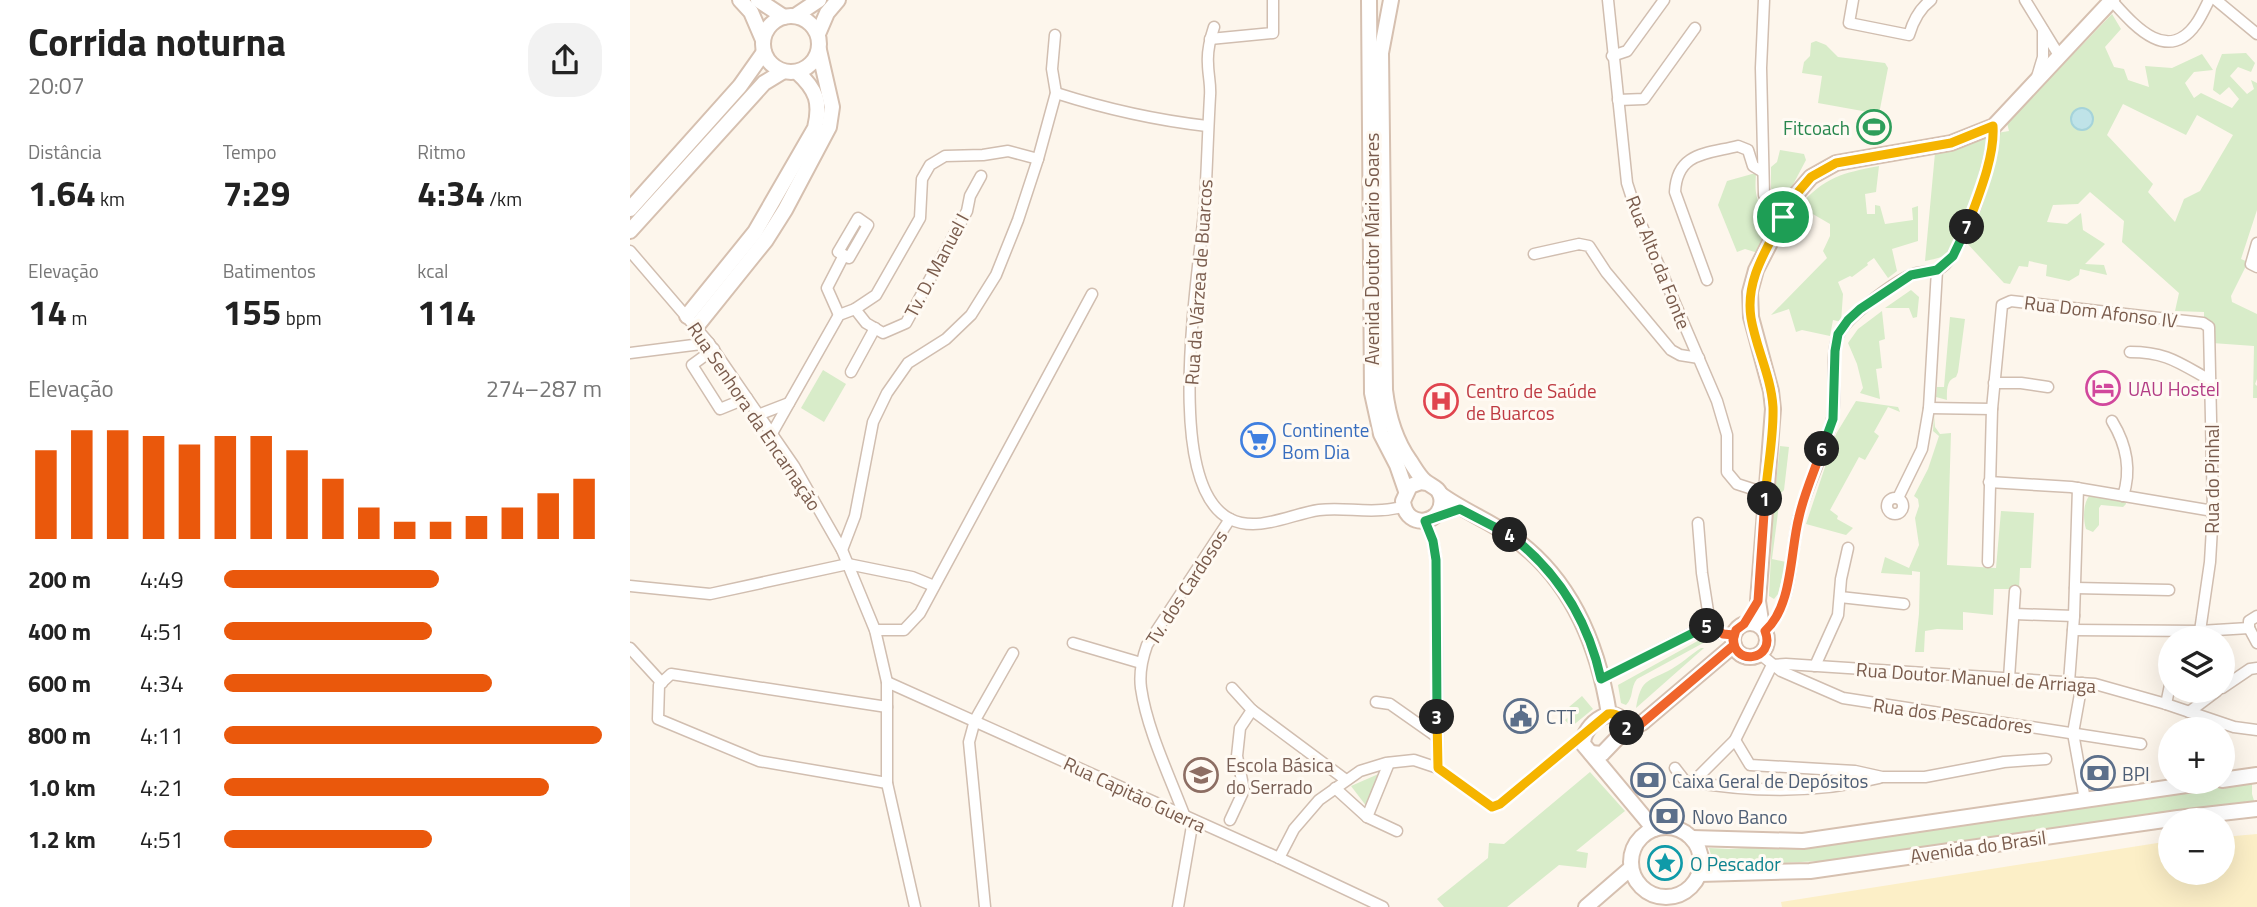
<!DOCTYPE html>
<html lang="pt">
<meta charset="utf-8">
<style>
body{margin:0;font-family:"Titillium Web",sans-serif;background:#f2f2f2;color:#222;height:100vh;display:flex;flex-direction:column;font-size:26px;white-space:nowrap}
*{box-sizing:border-box;margin:0}
p{font-size:23px;color:#767676}
.icon{flex:none;width:38px;height:38px;fill:none;stroke:currentColor;stroke-width:2;stroke-linecap:round;stroke-linejoin:round}
.map{position:relative;flex:1;overflow:hidden}
.details{display:flex;flex-direction:column;background:#fff;width:630px}
.details>*{flex:none}
.buttons{position:absolute;left:1528px;top:626px;display:grid;gap:14px}
.buttons a{display:grid;place-items:center;width:77px;height:77px;border-radius:50%;background:#fff;box-shadow:0 7px 28px #0002;font-size:35px}
.pin{position:absolute;display:grid;place-items:center;width:60px;height:60px;color:#fff;margin:-30px;border:4px solid #fff;border-radius:50%;box-shadow:0 2px 7px #0007}
.km{position:absolute;width:35px;height:35px;margin:-18px;border-radius:50%;background:#222;color:#fff;font-size:19px;line-height:35px;text-align:center}
.round{display:grid;place-items:center;flex:none;width:74px;height:74px;border-radius:28px;background:#f2f2f2}
.summary{display:flex;align-items:center;justify-content:space-between;height:119px;padding:0 28px}
h1{font-size:38px;font-weight:700;line-height:52px}
.metrics{display:grid;grid-template-columns:repeat(3,1fr);gap:10px;height:119px;padding:7px 28px}
.metrics div{display:grid;align-content:center}
.metrics b{font-size:35px;font-weight:700}
.metrics small{font-size:19px;font-weight:400}
.metrics p{font-size:19px}
.chart{height:196px;padding:14px 28px}
.chart p{display:flex;justify-content:space-between}
.chart svg{width:100%;height:126px;margin-top:7px;stroke:#ea580c;stroke-width:6}
ul{padding:0 28px;list-style:none;font-size:23px}
li{display:grid;grid-template-columns:112px 84px 1fr;align-items:center;height:52px}
li i{height:18px;border-radius:9px;background:#ea580c}
main{display:flex;flex:1;min-height:0}
.map>svg:first-child{display:block}
</style>
<main>
<section class="details">
<div class="summary"><div><h1>Corrida noturna</h1><p>20:07</p></div><a class="round"><svg class="icon" aria-label="share" viewBox="0 0 24 24"><path d="M12 15V3M7 8l5-5 5 5M5 13v7h14v-7"/></svg></a></div>
<div class="metrics">
<div><p>Distância</p><b>1.64<small> km</small></b></div>
<div><p>Tempo</p><b>7:29</b></div>
<div><p>Ritmo</p><b>4:34<small> /km</small></b></div>
</div>
<div class="metrics">
<div><p>Elevação</p><b>14<small> m</small></b></div>
<div><p>Batimentos</p><b>155<small> bpm</small></b></div>
<div><p>kcal</p><b>114</b></div>
</div>
<div class="chart"><p><span>Elevação</span>274–287 m</p>
<svg viewBox="0 0 160 44" preserveAspectRatio="none"><path d="M5 44V13M15 44V6M25 44V6M35 44V8M45 44V11M55 44V8M65 44V8M75 44V13M85 44V23M95 44V33M105 44V38M115 44V38M125 44V36M135 44V33M145 44V28M155 44V23"/></svg>
</div>
<ul>
<li><b>200 m</b>4:49<i style="width:57%"></i></li>
<li><b>400 m</b>4:51<i style="width:55%"></i></li>
<li><b>600 m</b>4:34<i style="width:71%"></i></li>
<li><b>800 m</b>4:11<i style="width:100%"></i></li>
<li><b>1.0 km</b>4:21<i style="width:86%"></i></li>
<li><b>1.2 km</b>4:51<i style="width:55%"></i></li>
</ul>
</section>
<div class="map">
<svg width="1627" height="907" viewBox="0 0 1627 907">
<rect width="100%" height="100%" fill="#fdf6ec"/>
<g fill="#d8ecc9" fill-rule="evenodd">
<path d="M1482 14 1491 29 1475 47 1484 67 1494 69 1498 80 1519 87 1515 66 1542 68 1572 54 1583 70 1564 72 1555 83 1564 98 1571 93 1602 108 1609 99 1599 87 1590 95 1583 90 1586 69 1592 54 1616 53 1625 63 1621 72 1608 67 1600 76 1617 94 1624 89 1621 80 1627 83V210L1611 259 1618 262 1601 296 1602 302 1627 314V379L1625 384 1627 386V398H1623L1624 346 1582 343 1574 320V312L1545 311 1549 293 1492 242 1494 221 1460 192 1448 204 1423 205 1417 222 1437 224 1451 213 1453 230 1475 244 1455 264 1474 265 1477 275 1450 269 1449 275 1439 281 1416 276 1417 265 1399 261 1398 267 1389 266 1380 284 1374 283 1334 240 1367 133 1379 131 1377 123ZM1493 104 1556 135 1567 115 1603 135 1570 191 1554 199 1545 222 1518 192 1523 184 1477 135ZM1452 108 1459 111 1463 117 1462 124 1446 128 1442 123 1441 116Z"/>
<polygon points="1186,41 1196,45 1208,57 1255,63 1258,68 1249,114 1188,103 1192,76 1172,73 1174,62 1180,56 1181,43"/>
<path d="M1359 136C1355 160 1336 236 1321 251 1313 258 1304 259 1295 261L1305 153Z"/>
<polygon points="1150,150 1174,154 1176,160 1157,196 1151,201 1146,199 1141,188 1141,167 1147,162"/>
<path d="M1249 166 1246 192 1235 194 1237 214H1245V205L1250 206 1255 224 1283 220 1282 208 1288 206V241L1262 249 1267 271 1258 278 1244 258 1237 263 1238 265 1222 277 1220 276 1208 282 1213 294 1211 322 1203 320 1200 336 1172 330 1166 332 1159 309 1141 315 1197 258 1193 251 1200 236V224L1169 206C1195 177 1212 173 1249 166Z"/>
<path d="M1122 174H1126C1124 199 1128 204 1143 223L1128 253 1115 249 1107 252 1088 205 1097 181Z"/>
<polygon points="1281,290 1289,297 1287,317 1283,318 1279,308 1255,308"/>
<polygon points="1252,311 1255,339 1249,341 1252,368 1246,369 1250,399 1230,393 1233,388 1227,364 1218,343 1228,329"/>
<path d="M1320 317 1335 319 1328 372 1326 377C1316 380 1317 391 1317 400L1306 397 1307 387H1314Z"/>
<polygon points="193,370 216,384 194,422 171,408"/>
<polygon points="1226,401 1268,407 1270,412 1258,407 1244,432 1249,436 1235,460 1229,457 1200,510 1208,516 1207,519 1223,528 1216,535 1176,524 1206,434"/>
<polygon points="1304,415 1305,427 1310,434 1321,433 1317,565 1366,568 1371,511 1404,513 1401,568 1390,568 1389,589 1364,589 1363,615 1333,612 1333,630 1307,629 1295,631 1294,652 1285,652 1289,614 1290,572 1282,571 1282,575 1251,573 1255,557 1279,568 1289,545 1285,518 1289,506 1288,499 1284,496 1298,469 1309,436 1303,431"/>
<polygon points="1150,446 1159,447 1154,490 1151,493 1145,492"/>
<path d="M1464 495 1495 499 1496 504 1493 507 1471 505 1469 508V525L1463 532 1456 529C1453 520 1453 504 1459 496Z"/>
<polygon points="1144,496 1150,497 1142,559 1156,562 1148,594 1144,599 1139,596"/>
<path d="M1073 638 1075 642 1007 679C1000 688 1004 697 996 705L991 703 988 685Z"/>
<path d="M1071 648H1074L1006 708C1011 681 1015 682 1038 671 1050 665 1060 655 1071 648Z"/>
<polygon points="952,696 963,709 941,727 935,720 943,713 939,707"/>
<polygon points="753,772 737,807 721,786"/>
<polygon points="960,772 995,811 946,851 958,853 956,868 929,865 877,907 814,907 807,899 858,858 859,843 874,844"/>
<polygon points="1622,782 1622,794 1625,804 1523,815 1208,860 1080,867 1082,858 1079,848 1099,849 1197,843"/>
</g>
<polygon fill="#fcefc7" points="1627,834 1627,907 1152,907 1151,902 1540,841 1540,873 1592,873 1593,837"/>
<circle fill="#bfe3e8" stroke="#a5d3da" stroke-width="2" cx="1452" cy="119" r="11"/>
<g fill="none" stroke-linecap="round" stroke-linejoin="round">
<g stroke="#d1beb0" stroke-width="13">
<g id="street">
<polyline points="978,0 997,183 1008,217 1087,401 1097,435 1097,472 1107,484 1135,493"/>
<polyline points="1134,0 1131,68 1134,195 1142,209 1153,217"/>
<path d="M1223 0 1219 23 1279 35C1283 21 1289 9 1301 0"/>
<polyline points="1395,0 1430,57"/>
<polyline points="1586,0 1627,34"/>
<path d="M1482 1C1503 24 1537 65 1566 24 1571 17 1575 8 1579 0"/>
<path d="M584 27C580 39 577 52 578 64 578 74 581 85 580 96 578 131 577 167 575 202 570 267 531 484 600 519 628 533 661 514 689 510 710 507 731 512 752 510 759 510 766 508 773 507"/>
<polyline points="580,39 643,33 643,0"/>
<polyline points="982,56 997,51 1034,0"/>
<polyline points="1407,77 1413,57 1413,30"/>
<path d="M426 93C476 109 525 120 577 126"/>
<polyline points="988,100 1014,99 1065,28"/>
<polyline points="1627,243 1621,264 1627,267"/>
<polyline points="0,251 79,343 164,466 212,550 245,630 257,682 257,783 285,907"/>
<polyline points="904,254 949,244 959,246 976,272 1041,350 1050,355 1069,358"/>
<path d="M1077 280 1045 192C1047 152 1077 154 1108 146L1118 150 1123 166 1133 172"/>
<polyline points="225,309 236,323 253,333 276,323 337,211 340,196 351,176"/>
<polyline points="209,315 197,288 214,255 208,252 228,218 238,225 219,258 214,255"/>
<polyline points="84,349 62,365 90,409 117,398"/>
<path d="M1500 352C1537 352 1549 363 1580 380"/>
<polyline points="0,353 79,343"/>
<polyline points="221,372 245,328"/>
<polyline points="1364,383 1391,383 1418,387"/>
<polyline points="1299,408 1362,409"/>
<polyline points="128,415 159,403"/>
<path d="M1482 421C1496 444 1502 469 1493 496"/>
<polyline points="141,435 209,315 225,309 246,295 290,218 292,179 300,165 315,156 353,155 378,151 408,159"/>
<polyline points="1359,482 1441,487 1583,511"/>
<polyline points="1268,498 1292,449 1299,408 1307,270"/>
<circle cx="1265" cy="506" r="8"/>
<polyline points="795,521 803,541 806,560 808,768"/>
<polyline points="1068,523 1072,573 1080,624 1092,634 1104,635"/>
<polyline points="212,550 225,516 243,422 257,393 278,363 316,339 341,315 366,275 388,220 408,159 426,93 422,69 425,35"/>
<polyline points="1358,562 1362,409 1372,305 1381,301 1573,323 1579,327 1583,511 1580,562 1570,631"/>
<polyline points="0,586 80,594 218,564 282,577 304,586"/>
<polyline points="1445,588 1539,590"/>
<polyline points="1210,597 1274,604"/>
<polyline points="1384,614 1444,616"/>
<polyline points="1619,628 1627,643"/>
<polyline points="1619,628 1619,621 1627,616"/>
<polyline points="245,630 274,630 290,613 462,294"/>
<polyline points="1443,630 1570,631 1619,628"/>
<path d="M1135 631C1164 605 1160 550 1169 516 1178 483 1195 453 1202 420 1208 395 1199 361 1208 336 1215 318 1263 283 1281 275 1289 271 1299 273 1307 270 1334 260 1365 153 1364 126"/>
<polyline points="443,643 511,663"/>
<polyline points="0,648 32,683"/>
<polyline points="1130,654 1151,671 1213,698 1511,744"/>
<polyline points="1142,665 1156,664 1465,684 1536,704 1604,727 1627,730"/>
<polyline points="1185,666 1208,615 1211,579 1218,548"/>
<polyline points="1379,678 1385,591"/>
<polyline points="971,679 1080,624"/>
<polyline points="257,682 649,858 753,907"/>
<polyline points="1439,682 1444,616 1448,488"/>
<polyline points="1452,683 1443,733 1455,800"/>
<polyline points="602,688 622,710 716,780"/>
<polyline points="1592,688 1620,669 1627,668"/>
<polyline points="746,702 760,704 807,737"/>
<polyline points="1536,704 1540,685"/>
<polyline points="257,707 41,674 29,685 28,719 129,761 257,783"/>
<polyline points="1559,712 1587,691"/>
<polyline points="1105,740 1120,765 1225,771 1252,777 1295,777 1374,762 1416,759"/>
<path d="M1045 768 1055 781C1119 792 1186 794 1249 778"/>
<polyline points="1062,783 1105,740 1142,665"/>
<polyline points="705,788 737,817 767,831"/>
<path d="M555 817C540 777 517 730 511 688 509 673 512 659 517 645L600 519"/>
<polyline points="737,817 759,763"/>
<polyline points="600,820 614,790 607,756 610,728 622,710"/>
<polyline points="649,858 664,829 689,800 730,771 756,763 784,760 808,768 862,807 870,804 953,735"/>
<polyline points="355,907 339,742 345,720 383,653"/>
<polyline points="548,907 563,820"/>
</g>
</g>
<g stroke="#d6c0b0" stroke-width="18">
<g id="secondary">
<polyline points="110,0 121,12 133,40"/>
<polyline points="128,0 154,17"/>
<polyline points="739,0 742,393 751,434 767,465 776,491"/>
<path d="M761 0 751 53 755 390C758 415 765 440 780 461 784 467 790 478 796 482 803 487 809 488 811 497 816 523 776 532 773 501L780 486 791 482 797 483"/>
<circle cx="161" cy="44" r="28"/>
<polyline points="165,16 189,0"/>
<polyline points="188,34 197,13 208,0"/>
<polyline points="0,209 110,86 134,52"/>
<polyline points="0,231 134,83 152,72"/>
<path d="M57 316 125 232 185 128C191 103 187 90 167 72"/>
<polyline points="66,327 136,240 155,210 199,127 202,107 189,50"/>
<path d="M810 494C832 510 857 520 879 535 940 576 968 645 979 714"/>
<circle cx="1120" cy="640" r="17"/>
<polyline points="1132,627 1128,601 1143,409 1141,391 1121,317 1120,292 1126,270 1163,198 1181,177 1206,163 1321,143 1364,126 1482,0"/>
<path d="M997 728C986 699 953 724 953 744L1024 829"/>
<polyline points="997,728 1012,723 1104,645"/>
<polyline points="961,753 972,754 997,728"/>
<polyline points="1592,780 1627,775"/>
<circle cx="1036" cy="862" r="35"/>
<polyline points="1062,838 1173,841 1577,782"/>
<polyline points="1069,874 1180,871 1548,818 1627,809"/>
<polyline points="956,907 1001,868"/>
</g>
</g>
<use href="#street" stroke="#fff" stroke-width="10"/>
<use href="#secondary" stroke="#fff" stroke-width="14"/>
</g>
<g fill="none" stroke-linecap="round" stroke-linejoin="round">
<g stroke="#fff" stroke-width="14">
<path id="split-1" d="M1135 499C1137 469 1144 437 1143 407 1141 376 1126 348 1121 318 1115 280 1137 249 1153 217"/>
</g>
<g stroke="#fff" stroke-width="14">
<polyline id="split-2" points="997,728 1012,723 1104,645 1103,640 1106,630 1114,624 1128,601 1135,499"/>
</g>
<g stroke="#fff" stroke-width="14">
<path id="split-3" d="M807 717 808 768 862 807 870 804 978 714C987 713 994 718 997 728"/>
</g>
<g stroke="#fff" stroke-width="14">
<polyline id="split-4" points="807,717 806,560 803,541 795,521 830,509 880,535"/>
</g>
<g stroke="#fff" stroke-width="14">
<path id="split-5" d="M880 535C928 572 958 620 971 679L1077 626"/>
</g>
<g stroke="#fff" stroke-width="14">
<path id="split-6" d="M1077 626 1080 624 1093 634 1104 635C1099 667 1147 662 1135 631 1163 606 1160 551 1169 517 1174 494 1184 472 1192 449"/>
</g>
<g stroke="#fff" stroke-width="14">
<polyline id="split-7" points="1192,449 1203,419 1205,351 1208,334 1218,320 1230,309 1281,275 1307,270 1323,256 1337,227"/>
</g>
<g stroke="#fff" stroke-width="14">
<path id="split-8" d="M1153 217 1163 198 1181 177 1206 163 1321 143 1363 126C1365 157 1348 197 1337 227"/>
</g>
<use href="#split-1" stroke="#f5b400" stroke-width="9"/>
<use href="#split-2" stroke="#f0652b" stroke-width="9"/>
<use href="#split-3" stroke="#f5b400" stroke-width="9"/>
<use href="#split-4" stroke="#22a559" stroke-width="9"/>
<use href="#split-5" stroke="#22a559" stroke-width="9"/>
<use href="#split-6" stroke="#f0652b" stroke-width="9"/>
<use href="#split-7" stroke="#22a559" stroke-width="9"/>
<use href="#split-8" stroke="#f5b400" stroke-width="9"/>
</g>
<defs>
<g id="stadium-ring" transform="scale(1.75)"><circle r="9.5" fill="#fffaf3" stroke="#2e9e5b" stroke-width="1.5"/><path d="M0-5a6.5 5 0 1 0 0 10a6.5 5 0 1 0 0-10ZM-3.5-1.8h7v3.6h-7Z" fill="#2e9e5b"/></g>
<g id="hotel-ring" transform="scale(1.75)"><circle r="9.5" fill="#fffaf3" stroke="#d1479c" stroke-width="1.5"/><path d="M-6-4.5h1.5V1H6V5H4.5V3h-9V5H-6ZM-4 0a1.8 1.8 0 1 1 3.6 0ZM.5 0V-2.5h3Q6-2.5 6 0Z" fill="#d1479c"/></g>
<g id="hospital-ring" transform="scale(1.75)"><circle r="9.5" fill="#fffaf3" stroke="#e0444e" stroke-width="1.5"/><path d="M-5-5h3v3.5h4V-5h3V5h-3V1.5h-4V5h-3Z" fill="#e0444e"/></g>
<g id="supermarket-ring" transform="scale(1.75)"><circle r="9.5" fill="#fffaf3" stroke="#3f7fe0" stroke-width="1.5"/><path d="M-6-5.5h2.5l.6 2H6L4.5 2H-2.5L-4.4-4H-6ZM-1.5 3.2a1.3 1.3 0 1 0 .1 0ZM3 3.2a1.3 1.3 0 1 0 .1 0Z" fill="#3f7fe0"/></g>
<g id="civic-ring" transform="scale(1.75)"><circle r="9.5" fill="#fffaf3" stroke="#5c6f8a" stroke-width="1.5"/><path d="M-.6-6.5H3V-4.5H.6V-3L4-1V1h2V6H-6V1h2V-1L-.6-3ZM-1.2 2.5V6h2.4V2.5Z" fill="#5c6f8a"/></g>
<g id="bank-ring" transform="scale(1.75)"><circle r="9.5" fill="#fffaf3" stroke="#5c6f8a" stroke-width="1.5"/><path d="M-6-4H6V4H-6ZM0-2.3a2.3 2.3 0 1 0 0 4.6a2.3 2.3 0 1 0 0-4.6Z" fill="#5c6f8a"/></g>
<g id="school-ring" transform="scale(1.75)"><circle r="9.5" fill="#fffaf3" stroke="#8d6e63" stroke-width="1.5"/><path d="M0-5L7-2L0 1L-7-2ZM-4 1L0 2.5L4 1V4Q0 6-4 4Z" fill="#8d6e63"/></g>
<g id="sight-ring" transform="scale(1.75)"><circle r="9.5" fill="#fffaf3" stroke="#0f9aa8" stroke-width="1.5"/><path d="M0-6L1.8-2.2L6-1.7L2.9 1.2L3.7 5.4L0 3.3L-3.7 5.4L-2.9 1.2L-6-1.7L-1.8-2.2Z" fill="#0f9aa8"/></g>
</defs>
<g fill-rule="evenodd">
<use href="#stadium-ring" x="1244" y="127"/>
<use href="#hotel-ring" x="1473" y="388"/>
<use href="#hospital-ring" x="811" y="401"/>
<use href="#supermarket-ring" x="628" y="440"/>
<use href="#civic-ring" x="891" y="716"/>
<use href="#bank-ring" x="1468" y="773"/>
<use href="#school-ring" x="571" y="775"/>
<use href="#bank-ring" x="1018" y="780"/>
<use href="#bank-ring" x="1037" y="816"/>
<use href="#sight-ring" x="1035" y="863"/>
</g>
<g text-anchor="middle" dominant-baseline="central" stroke-width="6" stroke-linejoin="round" paint-order="stroke">
<g font-size="19" fill="#27864d" stroke="#fffaf3" text-anchor="end">
<text x="1220" y="127">Fitcoach</text>
</g>
<g font-size="19" fill="#7a5c4d" stroke="#fffaf3">
<text transform="translate(741 249) rotate(-90)">Avenida Doutor Mário Soares</text>
<text transform="translate(1029 262) rotate(68)">Rua Alto da Fonte</text>
<text transform="translate(306 265) rotate(-62)">Tv. D. Manuel I</text>
<text transform="translate(568 282) rotate(-86)">Rua da Várzea de Buarcos</text>
<text transform="translate(1471 311) rotate(7)">Rua Dom Afonso IV</text>
<text transform="translate(125 416) rotate(56)">Rua Senhora da Encarnação</text>
<text transform="translate(1581 479) rotate(-90)">Rua do Pinhal</text>
<text transform="translate(556 587) rotate(-57)">Tv. dos Cardosos</text>
<text transform="translate(1346 677) rotate(4)">Rua Doutor Manuel de Arriaga</text>
<text transform="translate(1323 715) rotate(8)">Rua dos Pescadores</text>
<text transform="translate(505 794) rotate(25)">Rua Capitão Guerra</text>
<text transform="translate(1348 846) rotate(-8)">Avenida do Brasil</text>
</g>
<g font-size="19" fill="#b23c85" stroke="#fffaf3" text-anchor="start">
<text x="1498" y="388">UAU Hostel</text>
</g>
<g font-size="19" fill="#be3a42" stroke="#fffaf3" text-anchor="start">
<text x="836" y="390">Centro de Saúde<tspan x="836" dy="22">de Buarcos</tspan></text>
</g>
<g font-size="19" fill="#366cbe" stroke="#fffaf3" text-anchor="start">
<text x="652" y="429">Continente<tspan x="652" dy="22">Bom Dia</tspan></text>
</g>
<g font-size="19" fill="#4e5e75" stroke="#fffaf3" text-anchor="start">
<text x="916" y="716">CTT</text>
<text x="1492" y="773">BPI</text>
<text x="1042" y="780">Caixa Geral de Depósitos</text>
<text x="1062" y="816">Novo Banco</text>
</g>
<g font-size="19" fill="#785e54" stroke="#fffaf3" text-anchor="start">
<text x="596" y="764">Escola Básica<tspan x="596" dy="22">do Serrado</tspan></text>
</g>
<g font-size="19" fill="#0d838f" stroke="#fffaf3" text-anchor="start">
<text x="1060" y="863">O Pescador</text>
</g>
</g>
</svg>
<div class="buttons">
<a><svg class="icon" aria-label="layers" viewBox="0 0 24 24"><path d="M12 4l9 5-9 5-9-5zM3 14l9 5 9-5"/></svg></a>
<a>+</a>
<a>−</a>
</div>
<div class="pin" style="left:1153px;top:217px;background:#1e9e55"><svg class="icon" aria-label="arrive" viewBox="0 0 24 24"><path d="M6 21V4h12l-3 4 3 4H6"/></svg></div>
<b class="km" style="left:1135px;top:499px">1</b>
<b class="km" style="left:997px;top:728px">2</b>
<b class="km" style="left:807px;top:717px">3</b>
<b class="km" style="left:880px;top:535px">4</b>
<b class="km" style="left:1077px;top:626px">5</b>
<b class="km" style="left:1192px;top:449px">6</b>
<b class="km" style="left:1337px;top:227px">7</b>
</div>
</main>
